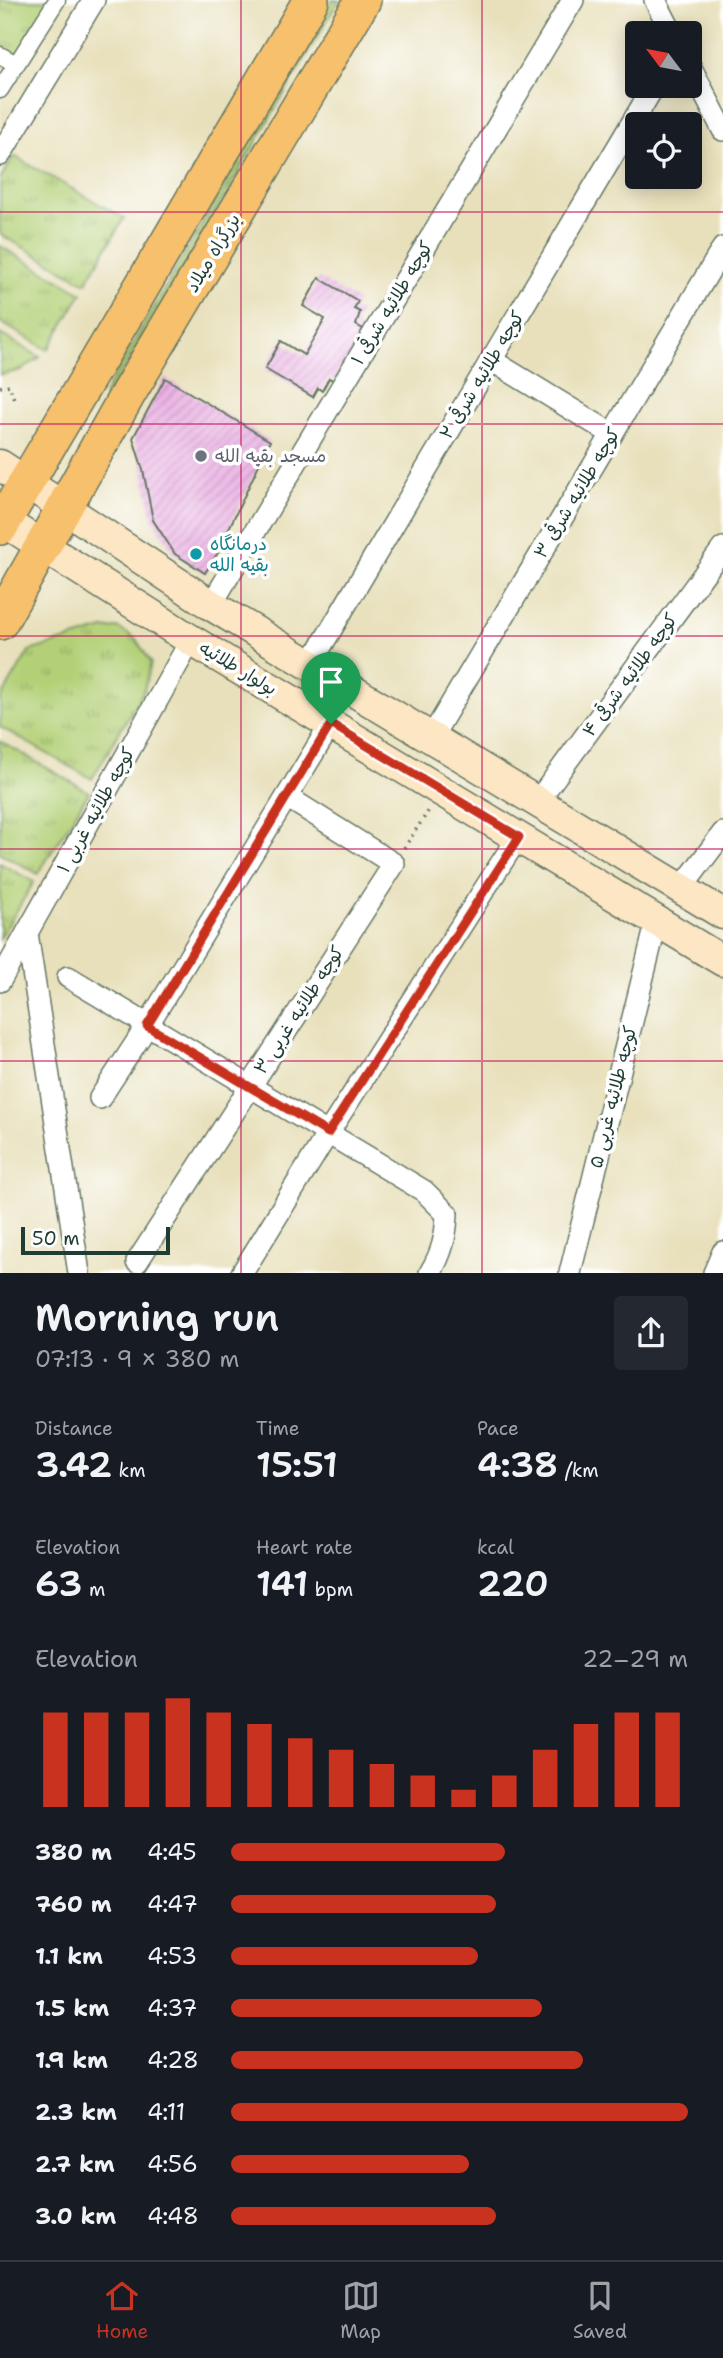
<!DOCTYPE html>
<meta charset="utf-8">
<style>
body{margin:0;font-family:"Shantell Sans","Playpen Sans Arabic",sans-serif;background:#242831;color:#f1f3f6;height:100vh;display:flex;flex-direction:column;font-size:26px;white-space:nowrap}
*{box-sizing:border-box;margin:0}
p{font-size:23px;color:#9ea1a6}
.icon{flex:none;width:38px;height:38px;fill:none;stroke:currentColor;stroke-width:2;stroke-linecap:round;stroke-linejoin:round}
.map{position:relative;height:1273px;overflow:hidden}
.details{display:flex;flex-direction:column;background:#171b24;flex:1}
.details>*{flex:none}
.needle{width:46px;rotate:302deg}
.tools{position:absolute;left:625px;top:21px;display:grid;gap:14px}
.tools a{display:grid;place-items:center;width:77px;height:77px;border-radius:7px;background:#171b24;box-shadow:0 4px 18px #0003;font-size:35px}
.scale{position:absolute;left:21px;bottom:18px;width:149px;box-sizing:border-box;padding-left:7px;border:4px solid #1f3d34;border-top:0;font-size:19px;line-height:24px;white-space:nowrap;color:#1f3d34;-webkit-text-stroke:5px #fff;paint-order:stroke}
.pin{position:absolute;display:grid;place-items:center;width:60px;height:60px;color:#fff;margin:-72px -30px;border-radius:50% 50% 50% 0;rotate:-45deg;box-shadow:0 0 7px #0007}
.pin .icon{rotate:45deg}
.round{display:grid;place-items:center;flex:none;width:74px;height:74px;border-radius:7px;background:#242831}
.head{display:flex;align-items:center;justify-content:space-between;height:119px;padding:0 35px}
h1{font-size:38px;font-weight:600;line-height:52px}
.metrics{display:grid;grid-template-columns:repeat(3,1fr);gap:10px;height:119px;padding:7px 35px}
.metrics div{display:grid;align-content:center}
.metrics b{font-size:35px;font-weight:600}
.metrics small{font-size:19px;font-weight:400}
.metrics p{font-size:19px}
.chart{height:196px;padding:14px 35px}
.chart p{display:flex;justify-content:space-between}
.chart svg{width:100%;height:126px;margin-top:7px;stroke:#c8321e;stroke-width:6}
ul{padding:0 35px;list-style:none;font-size:23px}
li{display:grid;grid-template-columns:112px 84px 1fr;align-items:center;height:52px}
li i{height:18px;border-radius:9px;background:#c8321e}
.tab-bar{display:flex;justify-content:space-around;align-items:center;height:98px;border-top:2px solid #363941;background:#171b24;font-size:19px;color:#9ea1a6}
.tab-bar a{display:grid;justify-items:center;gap:4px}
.tab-bar .active{color:#c8321e}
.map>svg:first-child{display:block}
</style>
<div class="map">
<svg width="723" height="1273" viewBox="0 0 723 1273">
<defs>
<pattern id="grass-tufts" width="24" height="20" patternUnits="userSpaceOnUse" patternTransform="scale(1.75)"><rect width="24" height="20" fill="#b3d077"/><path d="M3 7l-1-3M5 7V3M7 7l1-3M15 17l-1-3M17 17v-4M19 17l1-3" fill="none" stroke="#91aa62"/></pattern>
<pattern id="building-hatch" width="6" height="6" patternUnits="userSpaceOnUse" patternTransform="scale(1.75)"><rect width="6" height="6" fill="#eaace2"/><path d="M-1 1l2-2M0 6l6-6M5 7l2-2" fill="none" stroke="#bd8db8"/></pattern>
</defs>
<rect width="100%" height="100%" fill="#fff"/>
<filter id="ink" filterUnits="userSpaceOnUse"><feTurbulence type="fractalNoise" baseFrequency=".0143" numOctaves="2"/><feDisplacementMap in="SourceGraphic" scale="14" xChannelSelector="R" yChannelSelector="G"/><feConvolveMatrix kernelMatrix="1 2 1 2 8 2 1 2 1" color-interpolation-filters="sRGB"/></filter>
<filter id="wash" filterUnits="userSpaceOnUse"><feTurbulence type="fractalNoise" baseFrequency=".00686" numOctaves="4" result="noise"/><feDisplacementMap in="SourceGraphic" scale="28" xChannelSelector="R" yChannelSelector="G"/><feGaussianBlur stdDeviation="1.57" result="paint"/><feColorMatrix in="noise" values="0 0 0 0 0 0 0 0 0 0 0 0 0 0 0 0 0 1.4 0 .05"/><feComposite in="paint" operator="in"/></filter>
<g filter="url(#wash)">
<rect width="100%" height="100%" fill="#e8e0bb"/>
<g fill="url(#grass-tufts)" stroke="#698656" stroke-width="2">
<polygon points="0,0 53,0 15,60 0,51"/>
<polygon points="332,0 339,0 108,395 104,398 105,393 115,374"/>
<polygon points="14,156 124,218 86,283 0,234 0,179"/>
<polygon points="0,246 82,293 48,350 0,322"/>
<polygon points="0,334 40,357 22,370 0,375"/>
<polygon points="118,628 136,639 151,663 144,690 92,779 0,727 0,700 29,651 104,629"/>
<polygon points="0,741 89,792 38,874 0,853"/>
<polygon points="0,863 34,882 0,938"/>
</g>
<g id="blocks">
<g fill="url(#building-hatch)">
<polygon points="319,278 358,301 354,309 360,312 356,325 363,329 356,342 360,344 334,381 329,378 322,391 318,388 313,397 265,369 281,341 304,355 325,319 303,306"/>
<polygon points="165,378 270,441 217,554 205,573 175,554 153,520 143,470 133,438"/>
</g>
</g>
</g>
<g filter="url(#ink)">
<use href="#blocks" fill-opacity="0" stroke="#657663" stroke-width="2"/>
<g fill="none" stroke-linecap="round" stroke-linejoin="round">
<g stroke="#657663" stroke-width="19">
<g id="pedestrian">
<polyline points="0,55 16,64"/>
<polyline points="0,90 57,0"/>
</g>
</g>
<g stroke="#657663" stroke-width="24">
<g id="minor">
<polyline points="655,0 672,33"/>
<polyline points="690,66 723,130"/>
<polyline points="0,155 94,0"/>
<polyline points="491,360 612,434"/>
<polyline points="211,605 573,0"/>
<polyline points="310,665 654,86"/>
<polyline points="431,738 723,248"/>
<polyline points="537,802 723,548"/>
<polyline points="681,889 723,833"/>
<polyline points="27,933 79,1273"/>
<path d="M68 977 424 1191 447 1214C446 1237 442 1253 430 1273"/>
<polyline points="0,981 191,640"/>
<polyline points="100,1098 147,1026 331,724"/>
<polyline points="137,1262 394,864 287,797"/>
<polyline points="242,1273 328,1133 518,837"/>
<polyline points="570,1273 657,920"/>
<polyline points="714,1273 723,1252"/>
</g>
</g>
<g stroke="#657663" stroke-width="33">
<g id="secondary">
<polyline points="0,465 211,605 723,914"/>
<polyline points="0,519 191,640 723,961"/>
</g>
</g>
<g stroke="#657663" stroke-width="38">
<g id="trunk">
<polyline points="0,527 311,0"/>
<polyline points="0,622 129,392 363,0"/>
</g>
</g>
<g stroke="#657663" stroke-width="3.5" stroke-dasharray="2 5" stroke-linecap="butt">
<polyline points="0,387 9,385 14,399"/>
<polyline points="404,848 429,810"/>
</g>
<use href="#pedestrian" stroke="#fff" stroke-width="16"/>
<use href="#minor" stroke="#fff" stroke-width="21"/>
<use href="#secondary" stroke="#fce6c4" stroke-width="30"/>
<use href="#trunk" stroke="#f7c06c" stroke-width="35"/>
</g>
</g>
<g fill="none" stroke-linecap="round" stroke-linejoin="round" filter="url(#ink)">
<g stroke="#fff" stroke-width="14">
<polygon id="route" points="331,724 519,837 328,1133 147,1026"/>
</g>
<use href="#route" stroke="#c8321e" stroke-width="9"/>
</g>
<path fill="none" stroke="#c2185b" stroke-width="2" stroke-opacity="0.55" d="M241 0V1273M482 0V1273M0 212H723M0 424H723M0 636H723M0 849H723M0 1061H723"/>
<circle fill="#6b7280" stroke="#fff" stroke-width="2.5" cx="201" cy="456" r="7"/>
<circle fill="#0f9aa8" stroke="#fff" stroke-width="2.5" cx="196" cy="554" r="7"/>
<g text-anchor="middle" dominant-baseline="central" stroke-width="7" stroke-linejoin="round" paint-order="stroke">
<g font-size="18" fill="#1f3d34" stroke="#fff">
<text transform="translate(213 253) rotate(-59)">بزرگراه میلاد</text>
<text transform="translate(392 303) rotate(-59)">کوچه طلائیه شرقی ۱</text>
<text transform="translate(482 375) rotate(-59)">کوچه طلائیه شرقی ۲</text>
<text transform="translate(577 493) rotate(-59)">کوچه طلائیه شرقی ۳</text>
<text transform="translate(238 668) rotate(31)">بولوار طلائیه</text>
<text transform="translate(630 675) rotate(-54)">کوچه طلائیه شرقی ۴</text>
<text transform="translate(96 810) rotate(-61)">کوچه طلائیه غربی ۱</text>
<text transform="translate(299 1010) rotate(-57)">کوچه طلائیه غربی ۳</text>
<text transform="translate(613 1097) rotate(-76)">کوچه طلائیه غربی ۵</text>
</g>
<g font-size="18" fill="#5b616d" stroke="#fff" text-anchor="start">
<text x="215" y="456">مسجد بقیه الله</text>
</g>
<g font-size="18" fill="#0d838f" stroke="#fff" text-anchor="start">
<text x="210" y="544">درمانگاه<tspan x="210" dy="21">بقیه الله</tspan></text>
</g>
</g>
</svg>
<div class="tools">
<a><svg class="needle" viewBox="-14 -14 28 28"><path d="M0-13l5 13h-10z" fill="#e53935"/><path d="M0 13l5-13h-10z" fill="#9ea1a6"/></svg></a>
<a><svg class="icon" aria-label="locate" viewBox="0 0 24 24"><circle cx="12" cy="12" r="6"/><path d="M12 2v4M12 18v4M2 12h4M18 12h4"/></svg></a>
</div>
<div class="scale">50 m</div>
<div class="pin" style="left:331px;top:724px;background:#1e9e55"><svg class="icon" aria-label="arrive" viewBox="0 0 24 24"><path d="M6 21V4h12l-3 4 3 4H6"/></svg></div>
</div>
<section class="details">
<div class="head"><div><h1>Morning run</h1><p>07:13 · 9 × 380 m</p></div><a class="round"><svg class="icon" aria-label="share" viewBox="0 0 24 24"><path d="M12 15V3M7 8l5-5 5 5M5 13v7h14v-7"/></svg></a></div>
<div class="metrics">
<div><p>Distance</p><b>3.42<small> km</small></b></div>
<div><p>Time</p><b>15:51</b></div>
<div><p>Pace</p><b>4:38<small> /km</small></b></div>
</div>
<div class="metrics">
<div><p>Elevation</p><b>63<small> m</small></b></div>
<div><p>Heart rate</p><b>141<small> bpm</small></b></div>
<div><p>kcal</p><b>220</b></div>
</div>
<div class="chart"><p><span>Elevation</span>22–29 m</p>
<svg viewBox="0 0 160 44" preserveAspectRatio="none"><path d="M5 44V11M15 44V11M25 44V11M35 44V6M45 44V11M55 44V15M65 44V20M75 44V24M85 44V29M95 44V33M105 44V38M115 44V33M125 44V24M135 44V15M145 44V11M155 44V11"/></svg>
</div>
<ul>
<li><b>380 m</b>4:45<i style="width:60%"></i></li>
<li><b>760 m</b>4:47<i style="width:58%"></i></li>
<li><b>1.1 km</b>4:53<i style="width:54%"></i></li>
<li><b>1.5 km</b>4:37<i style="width:68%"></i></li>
<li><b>1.9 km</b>4:28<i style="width:77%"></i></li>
<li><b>2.3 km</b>4:11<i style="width:100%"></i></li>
<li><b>2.7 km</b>4:56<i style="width:52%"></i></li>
<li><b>3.0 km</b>4:48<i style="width:58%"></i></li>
</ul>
</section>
<nav class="tab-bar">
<a class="active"><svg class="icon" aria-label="home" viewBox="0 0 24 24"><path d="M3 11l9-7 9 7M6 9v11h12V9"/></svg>Home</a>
<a><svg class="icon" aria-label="map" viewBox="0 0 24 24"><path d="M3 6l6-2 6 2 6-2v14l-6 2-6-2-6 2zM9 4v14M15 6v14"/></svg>Map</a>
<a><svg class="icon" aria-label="saved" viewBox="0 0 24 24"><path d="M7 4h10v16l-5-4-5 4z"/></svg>Saved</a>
</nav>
